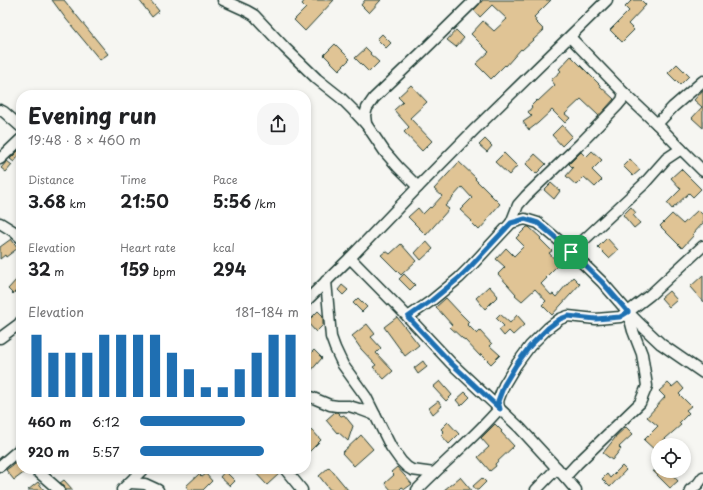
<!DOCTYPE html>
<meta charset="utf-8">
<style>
body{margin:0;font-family:"Playpen Sans",sans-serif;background:#f6f6f6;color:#202124;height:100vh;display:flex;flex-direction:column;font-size:15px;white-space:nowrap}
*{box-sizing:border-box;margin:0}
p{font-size:13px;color:#757577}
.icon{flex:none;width:22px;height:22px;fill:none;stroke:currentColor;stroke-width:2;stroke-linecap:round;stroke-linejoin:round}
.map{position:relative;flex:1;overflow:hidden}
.side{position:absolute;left:16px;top:90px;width:295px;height:384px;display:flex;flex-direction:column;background:#fff;border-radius:16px;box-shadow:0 2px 6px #0003}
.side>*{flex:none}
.tools{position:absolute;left:651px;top:438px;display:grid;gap:8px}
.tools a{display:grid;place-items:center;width:40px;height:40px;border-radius:50%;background:#fff;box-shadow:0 2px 6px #0003;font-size:20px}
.pin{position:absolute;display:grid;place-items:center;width:34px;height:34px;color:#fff;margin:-17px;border-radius:8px;box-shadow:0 2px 6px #0006}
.round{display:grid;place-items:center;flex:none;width:42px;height:42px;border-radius:16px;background:#f6f6f6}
.head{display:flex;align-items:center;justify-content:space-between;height:68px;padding:0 12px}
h1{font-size:22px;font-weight:700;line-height:30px}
.stats{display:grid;grid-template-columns:repeat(3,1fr);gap:6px;height:68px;padding:4px 12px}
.stats div{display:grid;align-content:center}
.stats b{font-size:17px;font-weight:700}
.stats small{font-size:11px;font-weight:400}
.stats p{font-size:11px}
.chart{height:112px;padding:8px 12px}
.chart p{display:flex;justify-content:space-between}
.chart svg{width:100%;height:72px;margin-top:4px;stroke:#1f6fb2;stroke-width:6}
ul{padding:0 12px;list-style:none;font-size:13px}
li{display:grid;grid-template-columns:64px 48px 1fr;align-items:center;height:30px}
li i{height:10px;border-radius:5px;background:#1f6fb2}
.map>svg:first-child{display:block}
</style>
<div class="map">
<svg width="703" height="490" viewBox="0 0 703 490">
<rect width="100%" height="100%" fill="#f6f6f2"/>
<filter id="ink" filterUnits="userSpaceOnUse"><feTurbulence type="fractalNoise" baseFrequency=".025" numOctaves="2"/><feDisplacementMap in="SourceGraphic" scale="8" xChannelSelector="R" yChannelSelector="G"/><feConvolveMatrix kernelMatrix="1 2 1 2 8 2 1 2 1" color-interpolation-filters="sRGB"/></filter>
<g filter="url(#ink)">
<g fill="#e0c495" stroke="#1f3d34">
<polygon points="52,0 64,0 108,54 100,60 66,19"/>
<polygon points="139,0 150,0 159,11 152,17"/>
<polygon points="305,0 334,0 305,31 294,20 306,8 302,4"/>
<polygon points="365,0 381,0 369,13 361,5"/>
<polygon points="483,0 551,0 534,17 536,19 535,21 544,30 522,50 521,49 506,66 505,65 491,79 476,64 489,52 471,34 483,21 494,31 507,19 492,5 480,17 474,10"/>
<polygon points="632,0 641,0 646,5 628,24 634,30 622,42 610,30 629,11 625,7"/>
<polygon points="456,30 464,38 456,47 447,40"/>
<polygon points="382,34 391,43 386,48 377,39"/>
<polygon points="335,44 350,59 339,70 324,55"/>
<polygon points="366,48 371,53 370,54 379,62 369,72 355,58"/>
<polygon points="571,56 600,85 600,86 614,99 599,116 581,99 565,114 570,118 565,123 552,110 538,123 529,130 523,122 532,116 528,112 532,107 531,106 537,100 538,101 555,85 551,80 561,71 559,69"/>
<polygon points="677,64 689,76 680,85 668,73"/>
<polygon points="411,85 427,102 410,118 432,141 422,151 404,132 409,127 394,110 403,102 398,97"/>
<polygon points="703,90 703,128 692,118 702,107 694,100"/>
<polygon points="562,125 572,136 562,146 552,135"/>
<polygon points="485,139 492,146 487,152 479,145"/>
<polygon points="21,148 21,153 14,162 10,159"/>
<polygon points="592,151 602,160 592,170 602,180 595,187 584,177 576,185 566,176 573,168 569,164 581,152 586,157"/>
<polygon points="504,153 517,166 509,175 495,162"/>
<polygon points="535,154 546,164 536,174 526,164"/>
<polygon points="630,159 640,170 633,176 623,166"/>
<polygon points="7,161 12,165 6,172 1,168"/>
<polygon points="459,162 476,178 475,179 500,204 487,219 488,220 479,230 471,222 472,221 460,210 472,198 462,187 445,206 449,209 426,235 408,217 418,208 423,214 430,207 431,208 442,196 434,189"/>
<polygon points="681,169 701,189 693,197 689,193 672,209 667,203 681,189 671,178"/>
<polygon points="551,183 560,191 554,199 544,190"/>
<polygon points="631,207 636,213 633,215 640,223 634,228 623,215"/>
<polygon points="698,210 703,215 703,223 693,234 694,235 682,248 660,226 672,214 683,224"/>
<polygon points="527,227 529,227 541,238 540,239 552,251 549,253 559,264 546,277 547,278 541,284 551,295 553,294 556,297 573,277 580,284 552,315 542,305 546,301 535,289 522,301 515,295 516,294 498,274 505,267 496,259 506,248 514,256 524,246 516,238"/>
<polygon points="607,238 618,250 609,258 598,247"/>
<polygon points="11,239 18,248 6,257 5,255 0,259 0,247"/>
<polygon points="426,241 433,249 421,260 415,253"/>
<polygon points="401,244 416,261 401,275 381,255 386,251 390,254"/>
<polygon points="404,274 415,285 410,290 399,279"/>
<polygon points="703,275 703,302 690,287"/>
<polygon points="17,279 21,283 21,286 13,294 8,289"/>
<polygon points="342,285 348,290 343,295 338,290"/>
<polygon points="489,286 498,296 485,309 476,298"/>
<polygon points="669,291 677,300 669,307 661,298"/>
<polygon points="358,298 367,307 362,312 353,303"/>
<polygon points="446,298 460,313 469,322 467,324 477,334 480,331 492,344 490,346 500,355 491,364 481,354 480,356 464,339 463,339 450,327 452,325 436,307"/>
<polygon points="318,311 323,316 323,325 316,332 307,322"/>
<polygon points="500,314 510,323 517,315 525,324 513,335 509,331 504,336 499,330 504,326 496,318"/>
<polygon points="397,317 419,345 405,356 384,327"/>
<polygon points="367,324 375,334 371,337 381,348 376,353 393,371 384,379 373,367 376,365 361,349 352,336"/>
<polygon points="314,350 322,358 310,372 306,368 306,358"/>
<polygon points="423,361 427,367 418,374 414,368"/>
<polygon points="440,381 452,395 446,401 433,387"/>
<polygon points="678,382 684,389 679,394 691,406 686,410 689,413 679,423 681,425 658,445 658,453 644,440 658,426 647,417 665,397 659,391 668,383 672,387"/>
<polygon points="465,392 470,397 461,406 456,400"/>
<polygon points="438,401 442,406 433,414 429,408"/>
<polygon points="335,412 337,412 341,416 344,415 353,426 348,441 338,432 337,433 326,420"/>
<polygon points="448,422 459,434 449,444 441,435 444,432 441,429"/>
<polygon points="495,424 502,431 501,432 514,446 495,464 496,466 490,471 478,457 489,447 481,438"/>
<polygon points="626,427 633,434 619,447 621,449 612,460 603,453 615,438 615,437"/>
<polygon points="312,430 321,440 306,455 306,436"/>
<polygon points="361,435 373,449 354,466 342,453"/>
<polygon points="21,459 21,469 29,469 14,480 6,470"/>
<polygon points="622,466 626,470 610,487 602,479 607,474 610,478"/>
<polygon points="329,467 348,490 330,490 319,476"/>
<polygon points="397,467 412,484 405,489 402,487 399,490 391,490 385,483 394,475 391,472"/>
<polygon points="252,469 275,469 279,474 267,485"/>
<polygon points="225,471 235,481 230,486 220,477"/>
<polygon points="653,471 669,471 678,481 670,488"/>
<polygon points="199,474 202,477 206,474 212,481 203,490 189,490 186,486"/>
<polygon points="460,477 471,490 444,490 454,482"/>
<polygon points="482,478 486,482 478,490 476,490 473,486"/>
<polygon points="64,480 73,490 65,490 64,485 60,483"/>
<polygon points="38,482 44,490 28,490"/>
</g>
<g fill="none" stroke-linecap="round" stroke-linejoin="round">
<g stroke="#1f3d34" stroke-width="13">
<g id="street">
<polyline points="223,0 247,11 254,15 285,48 317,79 341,98 353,110 366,124 385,152 398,167 418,187"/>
<polyline points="570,37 624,93 657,124 681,149 703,171"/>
<polyline points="0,110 4,112 21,127"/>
<polyline points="366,124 365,115 367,108 374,98 420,54 475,0"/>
<polyline points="657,124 673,107 703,81"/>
<polyline points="0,159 21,139"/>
<polyline points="0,223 13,231 21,238"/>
<polyline points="511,223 518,205 526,196 580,144 617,106 622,100 624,93"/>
<polyline points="571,252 643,185 666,159 681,149"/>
<polyline points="350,258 408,317 451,363 520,428 565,477 576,490"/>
<polyline points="326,281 331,337 335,348 343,365 366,397 391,447 401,461 407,467 412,470 434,473"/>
<polyline points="306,301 350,258 418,187 474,130 607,0"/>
<polyline points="408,317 431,301 459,278 471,266 511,223 525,219 538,223 562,243 602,282 628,312 642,326 661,344 703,373"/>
<polyline points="0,338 19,324 21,321"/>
<polyline points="306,395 330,405 337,406 349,406 359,409 375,415"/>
<polyline points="0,466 21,448"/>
<polyline points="35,469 59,490"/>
<polyline points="285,469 302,490"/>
<polyline points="565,477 577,464 640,403 647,386 642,354 633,331 628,312"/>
<polyline points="129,483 145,484 158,490"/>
<polyline points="122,490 143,469"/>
<path d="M417 490C444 462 474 438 499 409L498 401 504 385 516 365 530 346 548 328 560 319 568 316 596 319 620 317 628 312 650 295 703 246"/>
<polyline points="536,490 557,468"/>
<polyline points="690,490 698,484 703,477"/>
</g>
</g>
<use href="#street" stroke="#f6f6f2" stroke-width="10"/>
</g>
</g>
<g fill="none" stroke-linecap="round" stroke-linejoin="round" filter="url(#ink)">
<g stroke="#fff" stroke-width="8">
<polygon id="route" points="525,219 538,223 562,243 602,282 628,312 620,317 596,319 568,316 560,319 548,328 530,346 516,365 504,385 498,401 500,409 451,363 408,317 431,301 459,278 471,266 511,223"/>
</g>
<use href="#route" stroke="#1f6fb2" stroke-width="5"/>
</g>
</svg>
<div class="tools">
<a><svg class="icon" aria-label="locate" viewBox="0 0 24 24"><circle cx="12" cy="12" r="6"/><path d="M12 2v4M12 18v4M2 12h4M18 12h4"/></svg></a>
</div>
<div class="pin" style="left:571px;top:252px;background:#1e9e55"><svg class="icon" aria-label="arrive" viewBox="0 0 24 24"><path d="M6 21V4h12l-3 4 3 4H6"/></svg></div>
<section class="side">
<div class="head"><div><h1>Evening run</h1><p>19:48 · 8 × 460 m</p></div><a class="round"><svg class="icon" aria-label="share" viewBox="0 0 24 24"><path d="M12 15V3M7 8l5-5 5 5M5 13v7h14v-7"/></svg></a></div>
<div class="stats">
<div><p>Distance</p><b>3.68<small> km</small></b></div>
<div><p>Time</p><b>21:50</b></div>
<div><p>Pace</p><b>5:56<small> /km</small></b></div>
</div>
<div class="stats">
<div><p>Elevation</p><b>32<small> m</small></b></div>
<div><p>Heart rate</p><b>159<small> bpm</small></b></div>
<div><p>kcal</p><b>294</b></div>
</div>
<div class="chart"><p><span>Elevation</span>181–184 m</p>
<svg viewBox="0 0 160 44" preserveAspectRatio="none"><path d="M5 44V6M15 44V17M25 44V17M35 44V17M45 44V6M55 44V6M65 44V6M75 44V6M85 44V17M95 44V27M105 44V38M115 44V38M125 44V27M135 44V17M145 44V6M155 44V6"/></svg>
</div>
<ul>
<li><b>460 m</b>6:12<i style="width:66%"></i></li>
<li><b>920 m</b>5:57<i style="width:78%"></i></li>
</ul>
</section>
</div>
